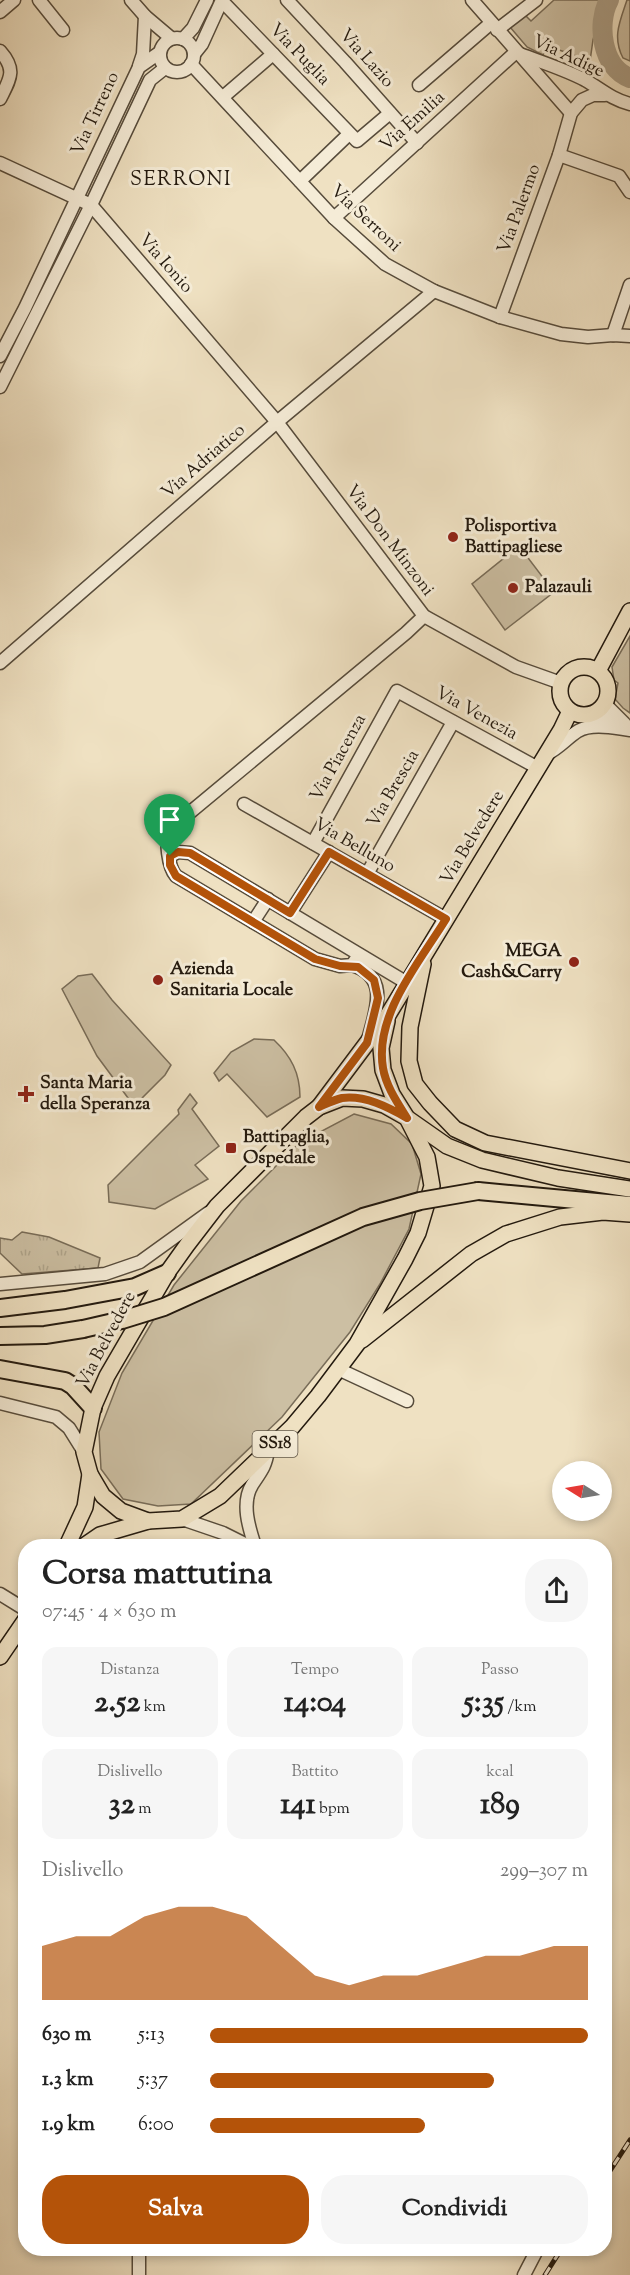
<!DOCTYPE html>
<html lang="it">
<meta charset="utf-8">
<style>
body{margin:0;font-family:"Sorts Mill Goudy",serif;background:#f6f6f6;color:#222;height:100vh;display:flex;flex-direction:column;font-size:22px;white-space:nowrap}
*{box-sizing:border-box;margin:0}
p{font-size:20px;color:#767676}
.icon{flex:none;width:33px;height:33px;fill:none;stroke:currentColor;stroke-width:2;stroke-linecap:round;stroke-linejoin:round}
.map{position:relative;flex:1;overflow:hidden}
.side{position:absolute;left:18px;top:1539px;width:594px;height:717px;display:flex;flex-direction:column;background:#fff;border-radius:24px;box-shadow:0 3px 9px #0003}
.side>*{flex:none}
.needle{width:39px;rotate:281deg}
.fabs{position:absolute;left:552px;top:1461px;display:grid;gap:12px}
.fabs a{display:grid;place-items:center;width:60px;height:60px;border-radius:50%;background:#fff;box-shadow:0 3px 9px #0003;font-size:30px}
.pin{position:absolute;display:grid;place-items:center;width:51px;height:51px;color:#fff;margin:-62px -26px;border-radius:50% 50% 50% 0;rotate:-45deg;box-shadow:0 0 6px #0007}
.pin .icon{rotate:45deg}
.round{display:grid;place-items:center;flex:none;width:63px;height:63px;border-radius:24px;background:#f6f6f6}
.summary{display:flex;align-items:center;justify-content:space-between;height:102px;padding:0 24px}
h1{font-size:33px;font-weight:700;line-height:45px}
.figures{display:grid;grid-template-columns:repeat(3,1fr);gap:9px;height:102px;padding:6px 24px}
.figures div{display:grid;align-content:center;border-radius:15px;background:#f6f6f6;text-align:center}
.figures b{font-size:30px;font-weight:700}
.figures small{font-size:16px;font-weight:400}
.figures p{font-size:16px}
.chart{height:168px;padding:12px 24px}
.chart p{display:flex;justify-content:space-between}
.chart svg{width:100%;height:108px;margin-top:6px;fill:#b45309;opacity:.7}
.cta{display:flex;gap:12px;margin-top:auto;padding:12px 24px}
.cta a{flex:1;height:69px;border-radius:24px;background:#b45309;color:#fff;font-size:24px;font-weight:700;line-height:69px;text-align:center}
.cta a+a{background:#f6f6f6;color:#222}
ul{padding:0 24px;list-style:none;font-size:20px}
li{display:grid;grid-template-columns:96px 72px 1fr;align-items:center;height:45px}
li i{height:15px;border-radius:8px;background:#b45309}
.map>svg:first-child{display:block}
</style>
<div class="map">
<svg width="630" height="2275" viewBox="0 0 630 2275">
<defs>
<pattern id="grass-tufts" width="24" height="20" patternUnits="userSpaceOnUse" patternTransform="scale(1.5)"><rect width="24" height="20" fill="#ccbfa3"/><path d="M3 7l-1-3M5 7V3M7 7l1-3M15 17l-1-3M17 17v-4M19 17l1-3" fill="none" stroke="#afa48b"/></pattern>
</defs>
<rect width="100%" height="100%" fill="#efe1c2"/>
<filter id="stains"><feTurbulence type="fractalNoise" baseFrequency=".00333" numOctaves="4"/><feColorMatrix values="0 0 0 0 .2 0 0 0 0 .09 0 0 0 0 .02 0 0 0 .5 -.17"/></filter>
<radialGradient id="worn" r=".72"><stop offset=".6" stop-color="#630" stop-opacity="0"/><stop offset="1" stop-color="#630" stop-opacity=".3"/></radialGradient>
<polygon fill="url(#grass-tufts)" stroke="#786c58" stroke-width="1.5" points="22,1232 49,1237 100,1258 98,1268 22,1274 0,1253 0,1238 12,1240"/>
<g fill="#ccbfa3" stroke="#786c58" stroke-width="1.5">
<polygon points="554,0 604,0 593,40 590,61 548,46 543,55 527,47 510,27 524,14 531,21"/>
<path d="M627 0H630V61L623 58C612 37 620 21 627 0Z"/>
<polygon points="519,546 554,592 505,630 472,584"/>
<polygon points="630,636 630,713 623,708 615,699 618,683 614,680 612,667"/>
<polygon points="92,974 112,1000 171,1065 165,1075 134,1106 97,1056 62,989 78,976"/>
<path d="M254 1039 274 1040C291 1056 300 1073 300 1097L267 1117 227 1074 219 1081 214 1073 231 1052Z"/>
<polygon points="190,1094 197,1103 192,1109 219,1146 195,1165 208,1179 155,1209 109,1202 108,1185 179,1114 178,1110"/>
<polygon points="354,1114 391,1124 412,1144 421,1174 409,1229 380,1284 350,1332 282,1417 191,1504 158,1506 123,1499 101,1469 99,1432 122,1373 174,1285 241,1201 299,1143"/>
</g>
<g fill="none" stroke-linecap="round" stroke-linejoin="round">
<path stroke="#aa9d85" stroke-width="20" d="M609 0C596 24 602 68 630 78"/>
<g stroke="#564b3b" stroke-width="15">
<g id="minor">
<polyline points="39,0 63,30"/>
<polyline points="131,0 145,16 171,38"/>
<polyline points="287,0 345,62 417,143"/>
<polyline points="472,0 571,113"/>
<polyline points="222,1 357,141 390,113"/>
<polyline points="0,12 14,0"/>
<polyline points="497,30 536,0"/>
<circle cx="177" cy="55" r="17"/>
<polyline points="183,39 193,28 207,0"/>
<path d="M0 51C17 70 10 79 0 99"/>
<polyline points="194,54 202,44 222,0"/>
<path d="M520 54C541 62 564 69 585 80 601 89 611 99 630 104"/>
<polyline points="191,64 334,218 385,264 434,291 500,317 561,334 588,337 613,335 630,336"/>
<polyline points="139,66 143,54 145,16"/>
<polyline points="419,85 491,23"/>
<polyline points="223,97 273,54"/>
<polyline points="559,155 619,176 630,192"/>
<polyline points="0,163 91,205 277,422 424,616 516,667 561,683"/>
<polyline points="300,181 349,134"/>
<polyline points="334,218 516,52"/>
<polyline points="500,317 559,155 571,113 582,100 593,95 605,95"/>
<polyline points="613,335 630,285"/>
<polyline points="0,356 25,308 139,67 159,53"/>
<polyline points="0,387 91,205 150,80 165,68"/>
<polyline points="0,663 277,422 434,291"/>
<polyline points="605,704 625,724"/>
<polyline points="591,714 618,722"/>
<path d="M547 754C559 748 567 738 578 731 592 723 614 728 630 730"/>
<polyline points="244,804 446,919"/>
<polyline points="313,843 397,691 538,768"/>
<polyline points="170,856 178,852 190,853 407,983"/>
<polyline points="367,874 453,722"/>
<polyline points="290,913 329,852"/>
<polyline points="253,922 268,899"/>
<path d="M359 955 352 965 340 966 315 959 176 876C168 867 165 840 170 829L406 633 424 616"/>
<path d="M352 965C391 977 375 1012 368 1040"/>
<polyline points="0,1284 105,1274 140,1262 208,1213"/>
<polyline points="338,1369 407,1401"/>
<polyline points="0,1403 56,1417 69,1428 84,1452"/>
<polyline points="182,1519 223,1533 249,1546"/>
<path d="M255 1546C249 1528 241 1503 252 1485 261 1471 265 1468 268 1451"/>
<polyline points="0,1594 26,1610"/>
<polyline points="139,2248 139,2275"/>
<polyline points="524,2275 538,2248"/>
</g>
</g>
<g stroke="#23190e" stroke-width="18">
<g id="major">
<circle cx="584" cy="691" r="24"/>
<polyline points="598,671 630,611"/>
<polyline points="423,964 410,1027 409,1061 415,1084 430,1103 455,1129 485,1143 630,1171"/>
<polyline points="387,1021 381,1048 383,1070 392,1094 407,1118 447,1146 482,1160 558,1178 630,1189"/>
<polygon points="342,1098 363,1099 384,1105 407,1118 427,1157 432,1186 418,1233 405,1259 357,1344 318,1396 292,1427 220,1496 182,1519 148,1521 121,1511 103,1496 90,1474 84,1452 93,1408 107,1376 167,1273 187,1245 217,1206 306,1117 319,1107"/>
<polyline points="319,1107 388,1015 561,730 570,711"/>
<polyline points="362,1340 471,1254 506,1234 560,1217 603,1212 630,1214"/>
<polyline points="67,1546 85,1507 90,1474"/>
<polyline points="84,1546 100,1535 148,1521"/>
<polyline points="0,1657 26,1619"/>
</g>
</g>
<g stroke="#23190e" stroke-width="20">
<g id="highway">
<polyline points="478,1191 630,1205"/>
<polyline points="0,1308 65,1300 135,1287 167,1273"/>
<polyline points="0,1336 45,1335 83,1329"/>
<polyline points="0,1369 65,1381 73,1386 93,1408"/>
</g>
</g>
<use href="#minor" stroke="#f5ecd7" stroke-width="12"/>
<use href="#major" stroke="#efe1c2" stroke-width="15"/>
<use href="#highway" stroke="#efe1c2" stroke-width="16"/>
<g stroke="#23190e" stroke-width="5">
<g id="rail">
<polyline points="604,2180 630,2140"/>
<polyline points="545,2275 562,2248"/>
</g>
</g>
<use href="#rail" stroke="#f5ecd7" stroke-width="3" stroke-dasharray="9" stroke-linecap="butt"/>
<g stroke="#23190e" stroke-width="20" stroke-linecap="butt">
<polyline id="highway-bridge" points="83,1329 122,1320 164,1307 363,1217 420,1201 478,1191"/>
</g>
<use href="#highway-bridge" stroke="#efe1c2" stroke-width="16"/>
</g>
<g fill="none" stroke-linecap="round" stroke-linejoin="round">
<g stroke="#fff" stroke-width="12">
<path id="route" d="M178 852 190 853 290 913 329 852 446 919C419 963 374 1015 383 1068 386 1086 397 1102 407 1118 388 1107 365 1095 342 1098 334 1100 326 1104 319 1107L367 1043 378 998 374 980 358 967 340 966 315 959 176 876 170 865V856Z"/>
</g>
<use href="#route" stroke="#b45309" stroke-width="8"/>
</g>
<g fill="#8f2418" stroke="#f5ecd7" stroke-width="2">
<circle cx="453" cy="537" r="6"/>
<circle cx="513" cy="588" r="6"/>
<circle cx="574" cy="962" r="6"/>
<circle cx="158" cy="980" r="6"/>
<path d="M23 1085h6v6h6v6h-6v6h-6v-6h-6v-6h6z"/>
<rect x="225" y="1142" width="12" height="12" rx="3"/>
</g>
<g text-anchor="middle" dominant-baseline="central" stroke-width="6" stroke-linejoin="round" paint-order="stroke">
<rect fill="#f5ecd7" stroke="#62584a" stroke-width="1.5" x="252.5" y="1431" width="45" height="26" rx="4.5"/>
<g font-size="16" font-weight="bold" fill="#23190e">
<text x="275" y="1444">SS18</text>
</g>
<g font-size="18" fill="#23190e" stroke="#f5ecd7">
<text transform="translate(299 55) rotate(46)">Via Puglia</text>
<text transform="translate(568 57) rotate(25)">Via Adige</text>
<text transform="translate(366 59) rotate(48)">Via Lazio</text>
<text transform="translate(96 114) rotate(-65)">Via Tirreno</text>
<text transform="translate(413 122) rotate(-42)">Via Emilia</text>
<text transform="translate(520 209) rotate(-70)">Via Palermo</text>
<text transform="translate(365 219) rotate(43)">Via Serroni</text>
<text transform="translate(165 264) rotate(49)">Via Ionio</text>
<text transform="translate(204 462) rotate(-41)">Via Adriatico</text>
<text transform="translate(389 541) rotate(53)">Via Don Minzoni</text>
<text transform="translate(476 714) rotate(29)">Via Venezia</text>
<text transform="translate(339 758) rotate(-61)">Via Piacenza</text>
<text transform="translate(394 789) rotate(-60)">Via Brescia</text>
<text transform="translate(473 838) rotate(-59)">Via Belvedere</text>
<text transform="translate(354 846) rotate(30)">Via Belluno</text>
<text transform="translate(107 1340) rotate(-62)">Via Belvedere</text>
</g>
<g font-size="18" font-weight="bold" fill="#23190e" stroke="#f5ecd7" text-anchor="start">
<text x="465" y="527">Polisportiva<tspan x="465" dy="21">Battipagliese</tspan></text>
<text x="525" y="588">Palazauli</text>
<text x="562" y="952" text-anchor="end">MEGA<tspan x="562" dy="21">Cash&amp;Carry</tspan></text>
<text x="170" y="970">Azienda<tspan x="170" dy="21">Sanitaria Locale</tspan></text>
<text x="40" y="1084">Santa Maria<tspan x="40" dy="21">della Speranza</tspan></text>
<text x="243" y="1138">Battipaglia,<tspan x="243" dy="21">Ospedale</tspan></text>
</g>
<g font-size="20" letter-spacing="1.5" fill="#23190e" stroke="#f5ecd7">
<text x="181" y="180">SERRONI</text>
</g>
</g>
<rect width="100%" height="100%" filter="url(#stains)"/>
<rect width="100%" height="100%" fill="url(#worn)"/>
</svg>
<div class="fabs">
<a><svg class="needle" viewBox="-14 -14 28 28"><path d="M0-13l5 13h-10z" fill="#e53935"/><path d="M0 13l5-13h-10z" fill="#767676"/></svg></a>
</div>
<div class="pin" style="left:170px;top:856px;background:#1e9e55"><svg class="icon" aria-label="arrive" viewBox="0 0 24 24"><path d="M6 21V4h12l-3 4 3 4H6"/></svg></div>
<section class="side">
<div class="summary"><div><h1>Corsa mattutina</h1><p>07:45 · 4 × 630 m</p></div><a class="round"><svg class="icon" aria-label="share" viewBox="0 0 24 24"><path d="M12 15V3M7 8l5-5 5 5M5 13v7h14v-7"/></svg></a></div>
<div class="figures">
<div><p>Distanza</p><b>2.52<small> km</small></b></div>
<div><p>Tempo</p><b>14:04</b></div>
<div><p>Passo</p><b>5:35<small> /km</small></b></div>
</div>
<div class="figures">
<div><p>Dislivello</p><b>32<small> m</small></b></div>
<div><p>Battito</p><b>141<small> bpm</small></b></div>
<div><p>kcal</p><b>189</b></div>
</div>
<div class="chart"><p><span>Dislivello</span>299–307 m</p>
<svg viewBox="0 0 160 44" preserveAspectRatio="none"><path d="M0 44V22L10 18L20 18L30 10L40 6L50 6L60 10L70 22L80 34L90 38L100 34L110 34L120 30L130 26L140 26L150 22L160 22V44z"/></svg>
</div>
<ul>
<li><b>630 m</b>5:13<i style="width:100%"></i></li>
<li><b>1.3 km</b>5:37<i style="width:75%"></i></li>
<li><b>1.9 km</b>6:00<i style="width:57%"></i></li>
</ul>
<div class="cta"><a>Salva</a><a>Condividi</a></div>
</section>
</div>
